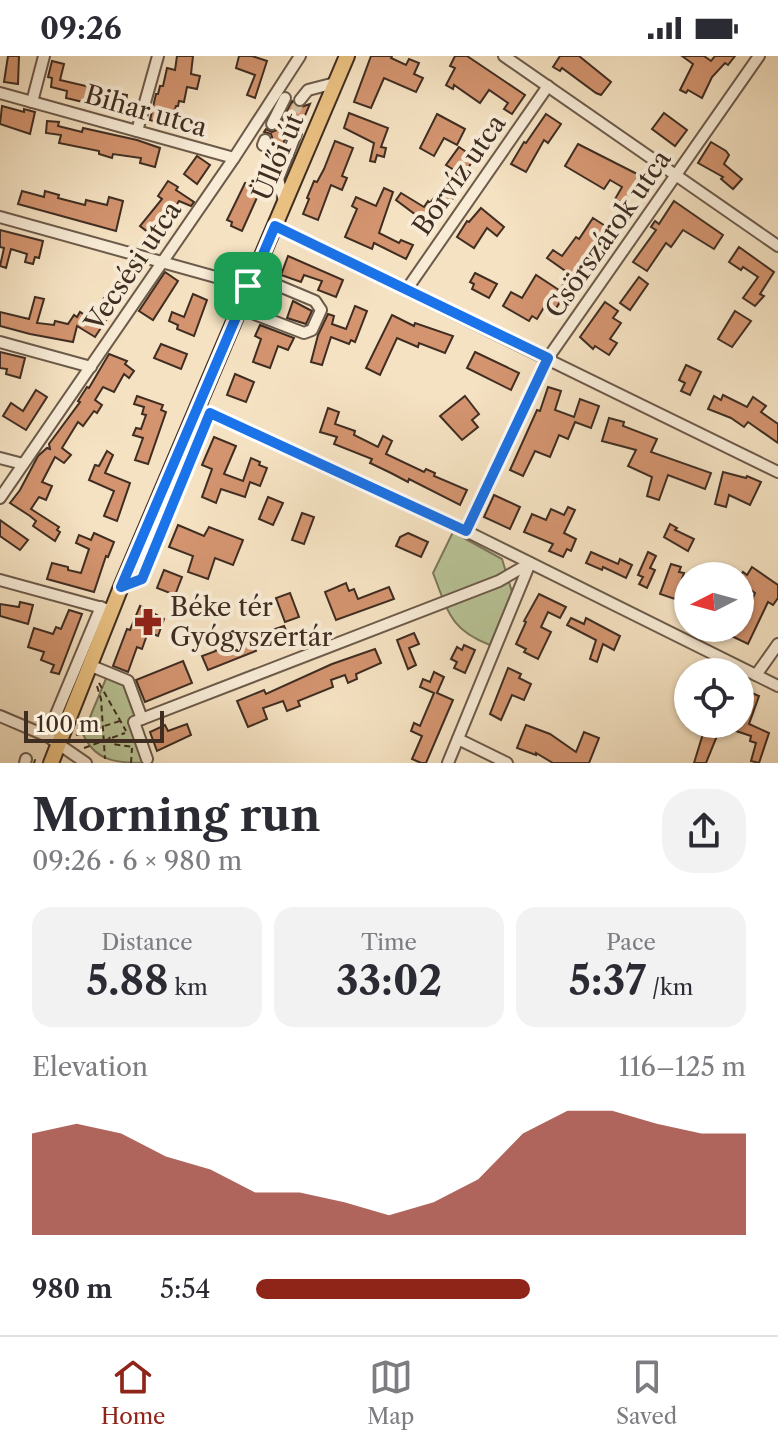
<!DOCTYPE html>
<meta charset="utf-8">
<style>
body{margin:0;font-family:"Libre Caslon Text",serif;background:#f2f2f3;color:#2b2b33;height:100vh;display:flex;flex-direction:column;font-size:30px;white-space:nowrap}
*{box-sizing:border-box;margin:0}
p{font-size:26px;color:#7c7c81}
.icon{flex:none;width:44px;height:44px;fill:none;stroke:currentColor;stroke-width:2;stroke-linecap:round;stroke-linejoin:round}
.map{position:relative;height:707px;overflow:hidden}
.panel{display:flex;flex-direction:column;background:#fff;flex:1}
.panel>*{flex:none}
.needle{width:52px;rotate:264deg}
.buttons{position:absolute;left:674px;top:506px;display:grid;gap:16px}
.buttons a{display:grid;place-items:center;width:80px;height:80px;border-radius:50%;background:#fff;box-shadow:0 2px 6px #0004;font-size:40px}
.scale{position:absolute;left:24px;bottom:20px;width:140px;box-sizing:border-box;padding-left:8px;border:4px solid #3f2d22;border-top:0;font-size:22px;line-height:28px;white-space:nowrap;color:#3f2d22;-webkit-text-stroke:6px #f8ecd7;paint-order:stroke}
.pin{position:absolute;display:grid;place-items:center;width:68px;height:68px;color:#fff;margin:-34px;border-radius:16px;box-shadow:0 4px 12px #0006}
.round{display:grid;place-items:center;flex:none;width:84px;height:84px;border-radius:32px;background:#f2f2f3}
.summary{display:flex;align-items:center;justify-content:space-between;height:136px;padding:0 32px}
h1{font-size:44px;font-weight:800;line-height:60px}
.stats{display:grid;grid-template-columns:repeat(3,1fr);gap:12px;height:136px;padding:8px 32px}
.stats div{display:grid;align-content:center;border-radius:20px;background:#f2f2f3;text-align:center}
.stats b{font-size:40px;font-weight:800}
.stats small{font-size:22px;font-weight:400}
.stats p{font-size:22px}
.chart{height:224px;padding:16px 32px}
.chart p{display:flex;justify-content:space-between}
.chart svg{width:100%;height:144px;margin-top:8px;fill:#8f2418;opacity:.7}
ul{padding:0 32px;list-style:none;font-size:26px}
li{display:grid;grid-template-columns:128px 96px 1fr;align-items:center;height:60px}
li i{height:20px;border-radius:10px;background:#8f2418}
.status{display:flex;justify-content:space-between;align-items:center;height:56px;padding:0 40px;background:#fff;direction:ltr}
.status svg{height:22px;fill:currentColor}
.tab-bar{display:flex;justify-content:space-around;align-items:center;height:112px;border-top:2px solid #e1e1e2;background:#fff;font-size:22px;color:#7c7c81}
.tab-bar a{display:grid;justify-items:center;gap:4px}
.tab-bar .on{color:#8f2418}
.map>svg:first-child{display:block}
</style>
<div class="status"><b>09:26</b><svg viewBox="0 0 49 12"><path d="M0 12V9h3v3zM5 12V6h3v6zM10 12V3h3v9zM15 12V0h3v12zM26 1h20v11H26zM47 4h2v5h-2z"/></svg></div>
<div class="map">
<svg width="778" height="707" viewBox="0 0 778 707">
<rect width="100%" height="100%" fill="#f5e2c2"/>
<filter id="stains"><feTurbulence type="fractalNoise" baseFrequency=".0025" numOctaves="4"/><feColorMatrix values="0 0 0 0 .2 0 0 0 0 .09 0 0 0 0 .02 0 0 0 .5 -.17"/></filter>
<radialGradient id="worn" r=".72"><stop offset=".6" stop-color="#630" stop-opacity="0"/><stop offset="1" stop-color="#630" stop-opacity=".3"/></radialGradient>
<g fill="#b8c496" stroke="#7c785c" stroke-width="2">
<path d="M453 476 502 503 512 536 490 589C449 573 448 555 433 517Z"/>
<path d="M107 620 125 627 140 670 143 707C116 707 95 705 83 678Z"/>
</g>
<g fill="#d3946f" stroke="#3f2d22" stroke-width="2">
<polygon points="8,0 19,0 18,28 4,26"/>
<polygon points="177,0 193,0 191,18 200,20 197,33 187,31 184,46 179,45 178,50 176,50 170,70 150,64 156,38 158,38 160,30 163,30 167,12 175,14"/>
<polygon points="239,0 252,0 267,5 255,42 247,39 255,19 236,12"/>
<polygon points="371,0 392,0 391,2 406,9 409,3 419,7 414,18 423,22 416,36 384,22 371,52 354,46"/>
<polygon points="455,0 467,0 525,39 512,58 504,53 508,47 489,34 480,47 454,29 453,33 446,29 455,12 450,10"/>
<polygon points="560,0 579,0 611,26 601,39 596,37 562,12 560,15 553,11"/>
<polygon points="682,0 704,0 711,5 715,0 735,0 728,9 725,7 712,21 702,42 688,34 686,37 680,34 693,8"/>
<polygon points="52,5 64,8 60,24 90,31 87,44 84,43 83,46 66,42 67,35 51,31 52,22 48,21"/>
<polygon points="102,34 127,39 124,57 111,54 112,51 99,47"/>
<polygon points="292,45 298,52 310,48 300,71 290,72 283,88 273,84 271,78 264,76 266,73 272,76 277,74"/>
<polygon points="2,50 24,56 24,53 35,56 30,78 0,68"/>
<polygon points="349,57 388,72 381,91 386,92 384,101 377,99 375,106 370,105 374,87 344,72"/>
<polygon points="664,57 687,74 675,90 652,73"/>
<polygon points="437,58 465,73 457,89 444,82 434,100 420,92"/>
<polygon points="546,58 561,68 548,87 544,84 526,116 511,108 524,86 526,87"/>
<polygon points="47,65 59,66 58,70 82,76 83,72 137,84 160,92 155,111 140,107 141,102 113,98 112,102 99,98 99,95 59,87 61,79 46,77"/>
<polygon points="335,85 353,92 342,120 347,122 342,134 331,129 318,164 303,158 309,143 307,142 314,125 317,126 324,113"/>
<polygon points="711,86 726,95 729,99 724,108 742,123 733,133 721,123 723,121 698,107"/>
<polygon points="578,88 645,122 638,133 635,131 624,148 615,143 622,131 610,124 604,133 565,110"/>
<polygon points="459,91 475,102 454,131 459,134 432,171 396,144 401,137 424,151 428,145 430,147 454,114 446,109"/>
<polygon points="197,100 210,109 197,128 184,118"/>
<polygon points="168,125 178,131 176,134 194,146 191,150 179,145 167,164 170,166 157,183 140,170 162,143 158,140"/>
<polygon points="245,127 257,132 256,136 259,137 242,175 231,170 232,166 227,164"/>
<polygon points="384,132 393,136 379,177 399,187 401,184 413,189 406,203 374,187 372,193 345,181 357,153 352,150 356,141 376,150"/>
<polygon points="22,135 44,141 45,135 59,139 58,142 85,149 86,144 107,149 109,141 123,145 116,175 18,148"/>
<polygon points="674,145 723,179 714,193 683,174 671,191 666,187 647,215 633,206 656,174 651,171 655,165 659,168"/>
<polygon points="481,152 504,171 497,180 487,172 474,192 457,181 467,165 469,166"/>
<polygon points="593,162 613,175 581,221 587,225 576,239 568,233 555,254 546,248 537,263 532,260 529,265 503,250 511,236 522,242 536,219 559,234 571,219 547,202 553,194 562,200 576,181 579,183"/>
<polygon points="0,174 43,185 39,202 35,201 33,208 25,206 27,198 11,193 6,212 0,210 4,192 0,191"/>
<polygon points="739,191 774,216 760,238 764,240 755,250 743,242 758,221 743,211 741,214 729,206"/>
<polygon points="288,200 343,224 336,241 318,234 322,225 304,219 301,226 281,219"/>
<polygon points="130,208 140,215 125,236 114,228"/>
<polygon points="165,216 178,225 153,264 139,255"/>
<polygon points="475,217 497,228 489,242 472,233 474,228 470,226"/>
<polygon points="639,221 648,228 630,254 620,247"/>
<polygon points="193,238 207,244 194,280 177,273 178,269 169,265 172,256 184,261"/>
<polygon points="35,241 44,243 37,267 54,269 55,265 68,268 74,259 77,261 80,256 91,263 104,242 116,249 95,281 77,270 73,286 30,278 0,270 0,256 29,263"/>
<polygon points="293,245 312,255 306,268 287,262"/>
<polygon points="605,246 618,255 613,262 621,267 610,283 617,287 609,299 595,290 593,293 580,281"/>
<polygon points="355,250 367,255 355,286 351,284 349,288 331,281 322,309 311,306 318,279 328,258 334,260 332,268 346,273"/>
<polygon points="735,255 751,265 732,291 718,283"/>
<polygon points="392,259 414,270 415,267 453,280 445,297 419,287 418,291 397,282 380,319 366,312"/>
<polygon points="260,269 294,282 288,294 278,290 270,312 253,306 261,283 255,280"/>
<polygon points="161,288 187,298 181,313 154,302"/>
<polygon points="0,296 25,302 20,322 6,318 7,313 0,312"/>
<polygon points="475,296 519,317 511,334 467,312"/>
<polygon points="109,298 127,305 125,308 134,315 129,322 124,318 114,336 103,331 95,344 102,349 97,357 94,355 83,370 78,366 62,392 71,399 64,407 55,401 42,426 52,430 46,444 39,441 31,453 59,471 57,474 60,476 55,485 33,470 36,465 30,460 10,447 20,434 38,400 47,392 50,393 49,388 80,346 78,345 87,331 89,332"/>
<polygon points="686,309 701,316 690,339 681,335 685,327 679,324"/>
<polygon points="235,318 254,326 246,346 227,339"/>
<polygon points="548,331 561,335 555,354 574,361 580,343 599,350 591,372 575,366 568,383 559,379 550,401 535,395 523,420 510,414 537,354 540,355"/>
<polygon points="36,334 47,341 26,374 3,360 11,347 23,355"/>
<polygon points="723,339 747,351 753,341 766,350 761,356 778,368 778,387 748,366 744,371 731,362 708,353 714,340 721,344"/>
<polygon points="137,340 163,349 161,354 166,356 148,408 135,404 143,382 133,379 136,372 141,373 146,359 142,358 144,351 134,348"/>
<polygon points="465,340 479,358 472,364 478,371 462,384 440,360"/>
<polygon points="328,352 339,356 335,368 355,375 354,379 378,391 383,380 392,385 386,398 424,416 426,413 435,417 434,420 467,434 460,449 409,423 408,426 391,417 370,407 372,403 334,388 337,381 320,376"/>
<polygon points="609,362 624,366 623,370 657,383 651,396 711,417 705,433 668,419 659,444 647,440 652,421 628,410 636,394 602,385"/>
<polygon points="214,381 236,390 224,418 243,425 251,402 260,406 259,409 267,412 260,430 250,426 245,441 221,433 216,447 202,441 212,413 202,409"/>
<polygon points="107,395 113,399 105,417 130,427 117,465 104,460 114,435 89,424 95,409 99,410"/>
<polygon points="723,416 746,422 747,420 761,426 750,449 729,439 726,451 715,448"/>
<polygon points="494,439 520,451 510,473 484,461"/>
<polygon points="268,441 283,447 273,469 259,463"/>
<polygon points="568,451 575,454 564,477 576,483 571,495 567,493 563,501 549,495 553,488 524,476 532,458 546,464 551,453 564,459"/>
<polygon points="302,457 314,461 304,488 292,484"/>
<polygon points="0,464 28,484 20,494 0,480"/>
<polygon points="670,468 677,472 675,474 694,483 688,495 664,481"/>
<polygon points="178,469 204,480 209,471 243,484 233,509 215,502 208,523 188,516 193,500 169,491"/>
<polygon points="94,477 114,486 108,501 106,500 94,536 47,523 52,507 68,511 68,514 81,517 89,493 76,487 79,479 91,484"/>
<polygon points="408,477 428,486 421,501 396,490 400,481"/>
<polygon points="591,496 618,508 620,503 632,509 626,522 603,511 602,514 586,507"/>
<polygon points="648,496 656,500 650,512 655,514 647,532 639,528 643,521 638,519"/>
<polygon points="671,508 681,511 679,516 684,517 675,543 660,538"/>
<polygon points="752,511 778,529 778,542 773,549 768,546 748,588 715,572 740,572 755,537 740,526 740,520 743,516 747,519"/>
<polygon points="164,514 182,521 175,539 157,532"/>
<polygon points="346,527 349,535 354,533 358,543 389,531 394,543 336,564 325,536"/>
<polygon points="290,537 299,561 285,566 276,542"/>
<polygon points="539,538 566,551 560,562 548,556 541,571 551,576 538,603 524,596 526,593 516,588 526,566 524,565"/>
<polygon points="20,546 33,549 28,568 0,560 0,548 19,551"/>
<polygon points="140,550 164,563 158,580 148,576 142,593 137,591 128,616 113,610 127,573 130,574"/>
<polygon points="69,554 82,558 59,618 51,616 54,609 41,604 44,596 28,591 34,572 53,578 56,571 61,573"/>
<polygon points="571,562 584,568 586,562 620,580 614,594 603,588 597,606 590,603 596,584 567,569"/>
<polygon points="284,570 289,581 255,592 256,595 208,614 202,600 216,595 212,586 224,581 227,589"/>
<polygon points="414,577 419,588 409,592 416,609 408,613 397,584"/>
<polygon points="464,589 475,594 465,617 454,612 457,606 451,603 457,591 462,594"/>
<polygon points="375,593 381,607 356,618 357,623 348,627 345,619 331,624 333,631 298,645 300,650 287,655 283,645 263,652 267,663 248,671 237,645 264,634 266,638 332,608"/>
<polygon points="183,605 192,627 145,646 136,624"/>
<polygon points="508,612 521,618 519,622 531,628 524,644 512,639 501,664 490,658"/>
<polygon points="434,616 444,621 437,637 453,644 426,707 421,707 412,703 422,680 411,675 414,667 420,670 434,637 420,631 423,623 430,626"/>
<polygon points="752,637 759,640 749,668 769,677 759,707 751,705 756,687 750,685 751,680 721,670 706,707 694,707 706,668 740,668 742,645 749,647"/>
<polygon points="187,668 191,679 157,695 150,676 165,669 168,675"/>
<polygon points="526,669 550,678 576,696 584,676 599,682 589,707 553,707 536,697 536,699 517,692"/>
</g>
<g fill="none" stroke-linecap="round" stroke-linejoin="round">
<polyline stroke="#d1bea2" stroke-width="10" stroke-dasharray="10 5" stroke-linecap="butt" points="296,78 297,75 288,72 300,44"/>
<g stroke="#6c5a4a" stroke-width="14">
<g id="minor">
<polyline points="504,0 778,190"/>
<polyline points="0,37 234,102"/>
<polyline points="300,44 308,34 335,27"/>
<polyline points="32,46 44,0"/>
<polyline points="272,68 285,42"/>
<polyline points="137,75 158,0"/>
<polyline points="265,84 263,89 288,99"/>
<polyline points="285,148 278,123 296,78"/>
<polyline points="0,161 248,230"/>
<polyline points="275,170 778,416"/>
<polyline points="407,233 548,30"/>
<polyline points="239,252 304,277 312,274 321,254 315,245 253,219"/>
<polyline points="0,286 91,311"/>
<polyline points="198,352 466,475 778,630"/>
<polyline points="0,402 23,408"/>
<polyline points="0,442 234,102 300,0"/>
<polyline points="466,475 548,302 759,0"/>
<polyline points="0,524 106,553"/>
<polyline points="121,531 142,523 210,357"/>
<polyline points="89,609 128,625 142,663"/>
<polyline points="756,619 778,588"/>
<polyline points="0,660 47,680 86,707"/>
<polyline points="47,680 101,551"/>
<polyline points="458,683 507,707"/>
<polyline points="147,703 134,666 499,525 530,507"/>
<polyline points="25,707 26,703"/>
<polyline points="448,707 530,507"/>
</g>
</g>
<g stroke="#3f2d22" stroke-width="18">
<polyline id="major" points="51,707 121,531 347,0"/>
</g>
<g stroke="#3f2d22" stroke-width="2" stroke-dasharray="6 4" stroke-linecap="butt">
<polyline points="99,627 126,675"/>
<polyline points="97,630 101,643 105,703"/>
<polyline points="76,679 120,665"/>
<polyline points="109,681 112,688 133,691"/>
<polyline points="84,692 125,677"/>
<polyline points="131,707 132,692"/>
</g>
<use href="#minor" stroke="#f8ecd7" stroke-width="10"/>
<use href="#major" stroke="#eac181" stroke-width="14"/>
<polyline stroke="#3f2d22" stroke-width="2" points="34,707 35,704"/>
</g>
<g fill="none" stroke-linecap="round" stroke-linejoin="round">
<g stroke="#fff" stroke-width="16">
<polygon id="route" points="275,170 548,302 466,475 210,357 142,523 121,531"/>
</g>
<use href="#route" stroke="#1a73e8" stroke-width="10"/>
</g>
<defs>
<g id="pharmacy-bare" transform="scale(2.16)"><path d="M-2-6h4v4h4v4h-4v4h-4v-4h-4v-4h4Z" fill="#8f2418" stroke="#f8ecd7" stroke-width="2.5" paint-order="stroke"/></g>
</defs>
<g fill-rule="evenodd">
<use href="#pharmacy-bare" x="148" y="566"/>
</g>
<g text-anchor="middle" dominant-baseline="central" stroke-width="8" stroke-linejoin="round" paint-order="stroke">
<g font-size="26" fill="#3f2d22" stroke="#f8ecd7">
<text transform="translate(146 55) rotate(16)">Bihar utca</text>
<text transform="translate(278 101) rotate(-67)">Üllői út</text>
<text transform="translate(459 119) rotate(-55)">Borvíz utca</text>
<text transform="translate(608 178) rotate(-55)">Csörszárok utca</text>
<text transform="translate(133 210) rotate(-56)">Vecsési utca</text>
</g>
<g font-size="26" fill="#3f2d22" stroke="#f8ecd7" text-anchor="start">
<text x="170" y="551">Béke tér<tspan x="170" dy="30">Gyógyszertár</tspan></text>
</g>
</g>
<rect width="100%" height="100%" filter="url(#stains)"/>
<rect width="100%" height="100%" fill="url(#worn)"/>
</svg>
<div class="buttons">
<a><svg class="needle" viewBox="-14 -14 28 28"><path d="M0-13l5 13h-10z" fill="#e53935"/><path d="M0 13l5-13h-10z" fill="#7c7c81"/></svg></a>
<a><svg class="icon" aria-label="locate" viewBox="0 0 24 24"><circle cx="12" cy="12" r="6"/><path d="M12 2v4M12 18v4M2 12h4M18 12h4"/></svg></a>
</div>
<div class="scale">100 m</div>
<div class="pin" style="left:248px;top:230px;background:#1e9e55"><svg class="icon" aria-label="arrive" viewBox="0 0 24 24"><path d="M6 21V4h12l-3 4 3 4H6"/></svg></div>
</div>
<section class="panel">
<div class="summary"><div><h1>Morning run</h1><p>09:26 · 6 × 980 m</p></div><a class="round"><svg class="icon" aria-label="share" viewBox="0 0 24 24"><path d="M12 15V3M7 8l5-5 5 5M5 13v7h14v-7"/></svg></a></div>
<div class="stats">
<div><p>Distance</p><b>5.88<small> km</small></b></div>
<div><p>Time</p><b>33:02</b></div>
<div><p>Pace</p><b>5:37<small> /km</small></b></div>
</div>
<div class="chart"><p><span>Elevation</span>116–125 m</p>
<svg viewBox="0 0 160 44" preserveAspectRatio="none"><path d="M0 44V13L10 10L20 13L30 20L40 24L50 31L60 31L70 34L80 38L90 34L100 27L110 13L120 6L130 6L140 10L150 13L160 13V44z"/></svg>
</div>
<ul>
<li><b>980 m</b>5:54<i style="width:56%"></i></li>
</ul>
</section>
<nav class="tab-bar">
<a class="on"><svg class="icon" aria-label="home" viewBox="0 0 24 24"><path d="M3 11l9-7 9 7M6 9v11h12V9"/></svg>Home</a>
<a><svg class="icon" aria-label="map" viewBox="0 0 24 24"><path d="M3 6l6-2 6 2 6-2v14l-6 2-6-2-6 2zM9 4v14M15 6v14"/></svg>Map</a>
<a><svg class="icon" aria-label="saved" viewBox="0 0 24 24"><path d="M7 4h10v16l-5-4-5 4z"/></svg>Saved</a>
</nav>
